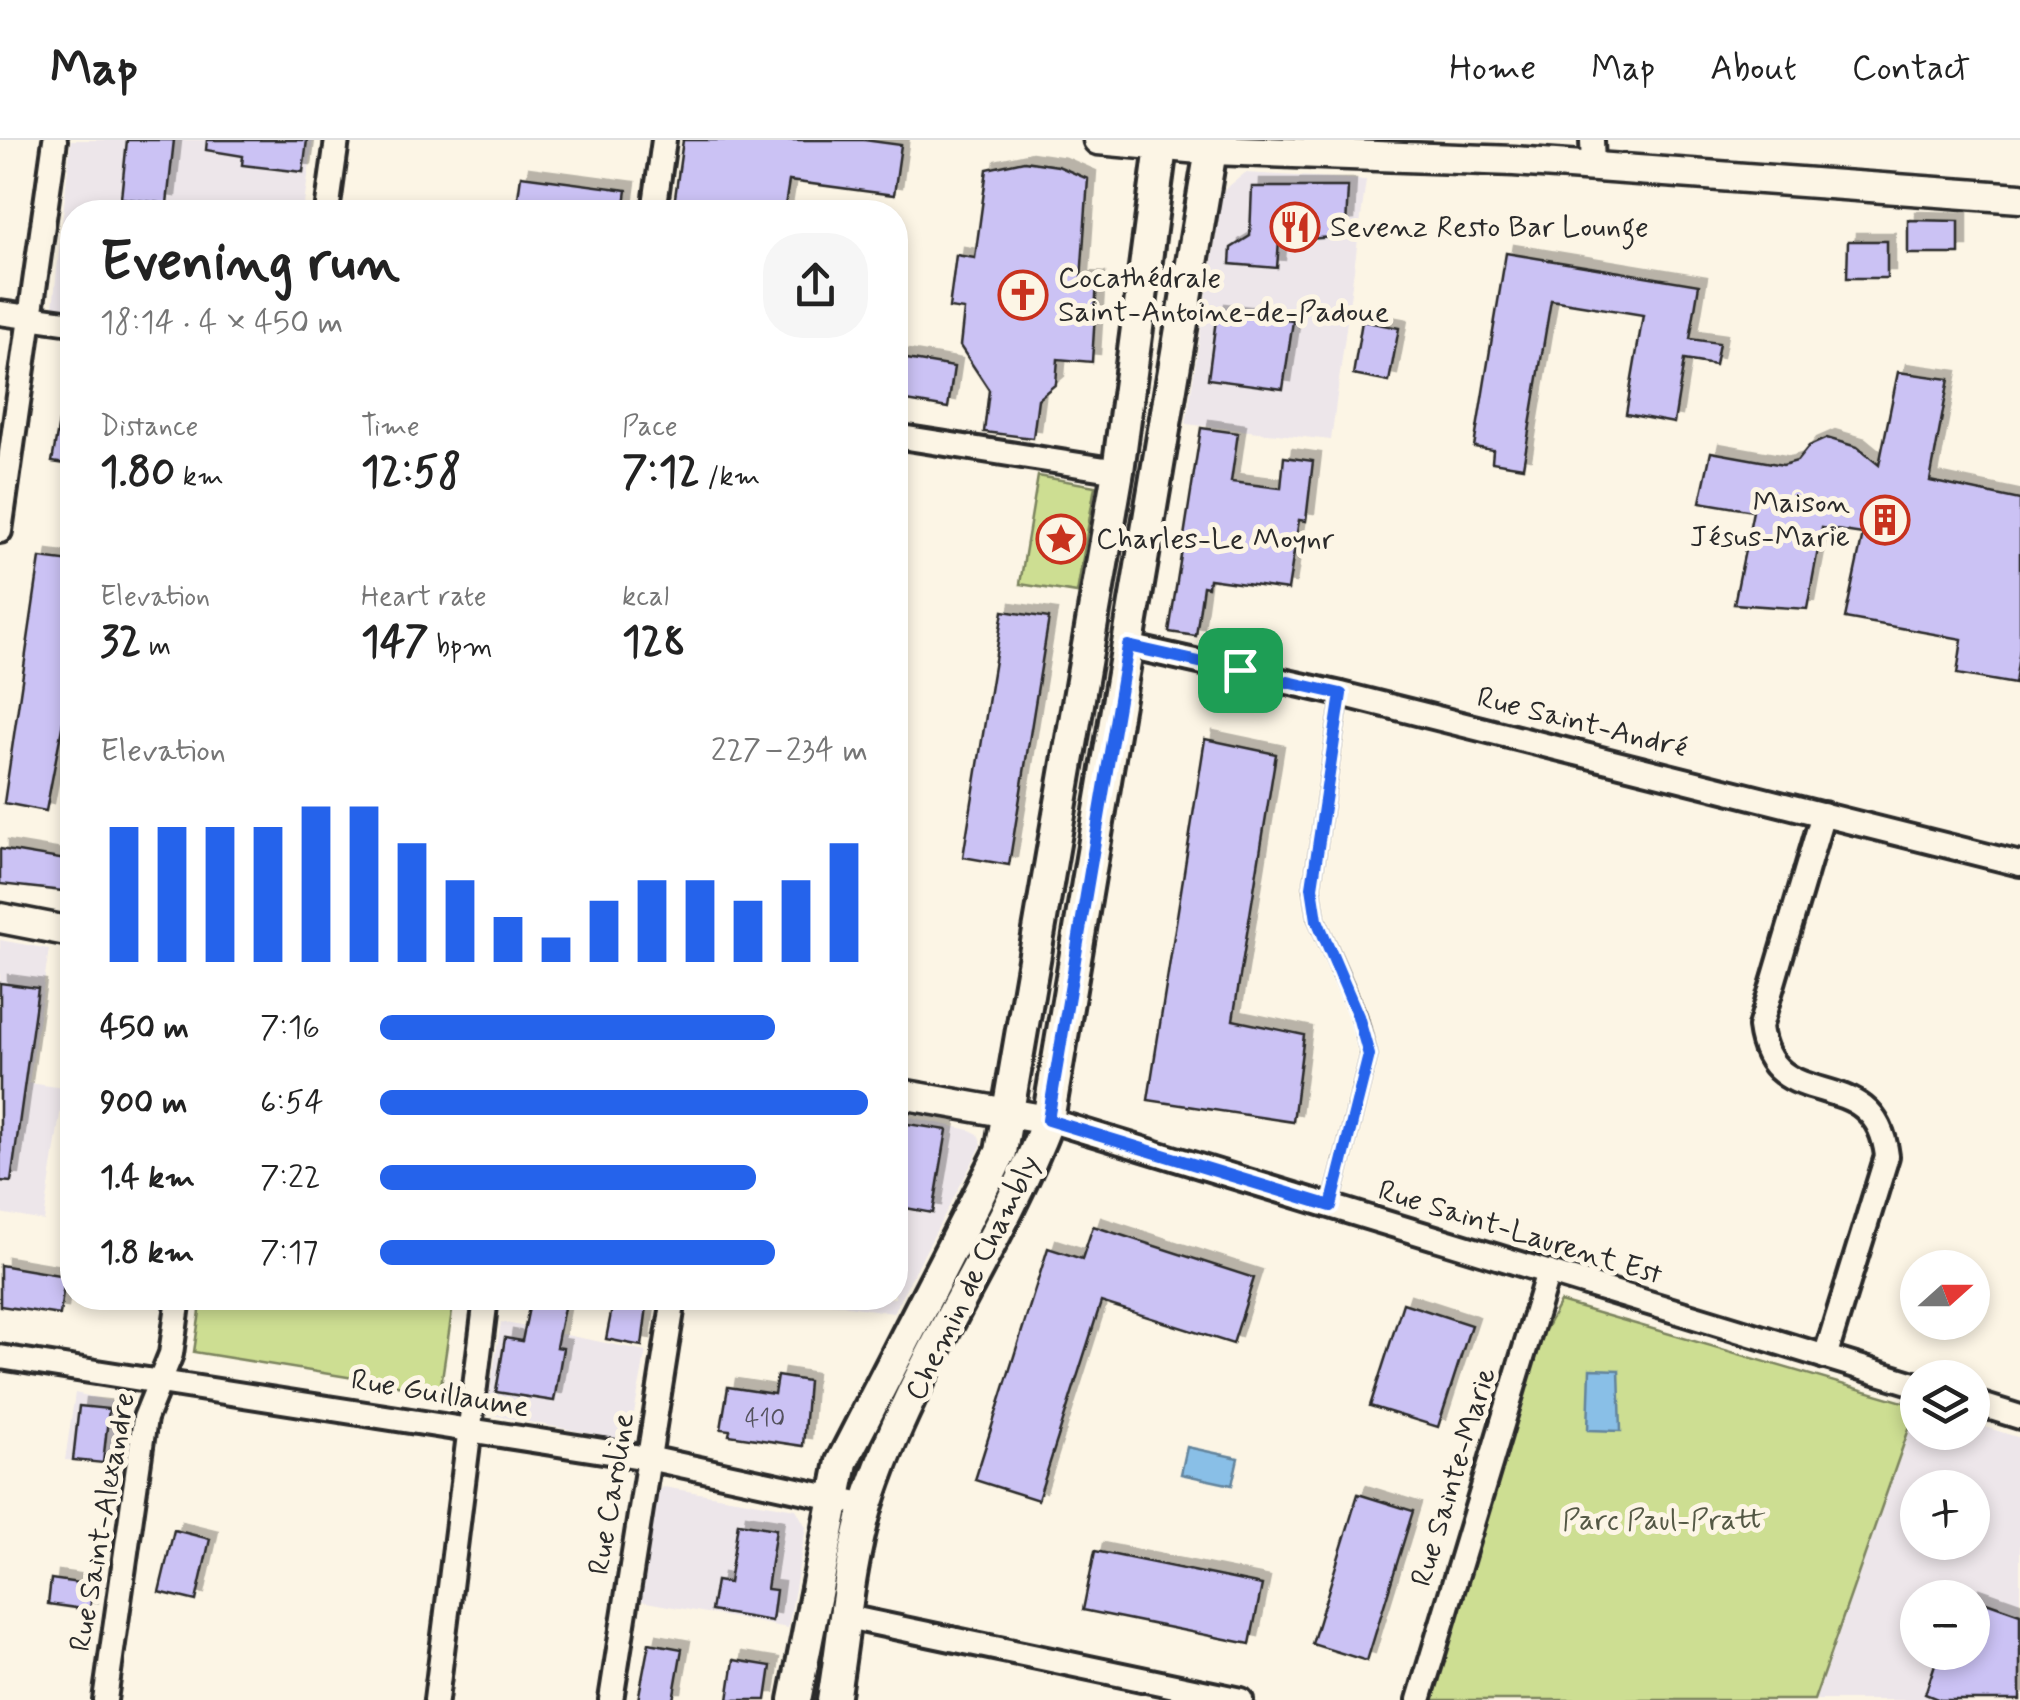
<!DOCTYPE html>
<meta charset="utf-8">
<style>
body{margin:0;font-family:Mynerve,sans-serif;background:#f6f6f6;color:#222;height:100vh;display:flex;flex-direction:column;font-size:38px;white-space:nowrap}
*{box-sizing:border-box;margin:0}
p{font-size:32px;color:#767676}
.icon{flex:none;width:55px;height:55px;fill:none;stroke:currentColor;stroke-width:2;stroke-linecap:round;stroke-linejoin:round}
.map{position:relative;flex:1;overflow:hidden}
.details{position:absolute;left:60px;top:60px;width:848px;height:1110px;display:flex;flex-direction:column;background:#fff;border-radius:40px;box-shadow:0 5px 15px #0003}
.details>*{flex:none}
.needle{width:65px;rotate:69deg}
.fabs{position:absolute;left:1900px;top:1110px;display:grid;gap:20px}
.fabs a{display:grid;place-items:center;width:90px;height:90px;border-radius:50%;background:#fff;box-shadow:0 5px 15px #0003;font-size:50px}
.pin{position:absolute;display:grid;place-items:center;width:85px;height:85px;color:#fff;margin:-42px;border-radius:20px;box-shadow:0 5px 15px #0006}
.round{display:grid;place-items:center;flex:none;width:105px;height:105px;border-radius:40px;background:#f6f6f6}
.overview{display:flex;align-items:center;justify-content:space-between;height:170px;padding:0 40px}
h1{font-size:55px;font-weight:800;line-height:75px}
.metrics{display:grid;grid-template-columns:repeat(3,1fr);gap:15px;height:170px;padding:10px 40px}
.metrics div{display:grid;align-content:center}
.metrics b{font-size:42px;font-weight:800}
.metrics small{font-size:28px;font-weight:400}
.metrics p{font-size:28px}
.chart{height:280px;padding:20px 40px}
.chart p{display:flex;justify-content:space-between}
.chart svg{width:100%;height:180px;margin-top:10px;stroke:#2563eb;stroke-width:6}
ul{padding:0 40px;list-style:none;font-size:32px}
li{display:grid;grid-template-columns:160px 120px 1fr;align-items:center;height:75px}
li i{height:25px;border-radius:12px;background:#2563eb}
header{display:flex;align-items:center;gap:60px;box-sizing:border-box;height:140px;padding:0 50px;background:#fff;border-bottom:2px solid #e0e0e0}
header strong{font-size:48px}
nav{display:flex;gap:55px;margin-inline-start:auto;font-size:35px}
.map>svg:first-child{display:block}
</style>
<header>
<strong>Map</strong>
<nav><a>Home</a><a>Map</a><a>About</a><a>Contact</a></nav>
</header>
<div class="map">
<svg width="2020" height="1560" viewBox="0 0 2020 1560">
<defs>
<filter id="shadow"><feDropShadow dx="8" dy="-8" stdDeviation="0" flood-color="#0004"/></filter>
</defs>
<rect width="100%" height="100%" fill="#fcf5e5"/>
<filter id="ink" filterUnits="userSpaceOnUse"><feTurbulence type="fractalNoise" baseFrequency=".01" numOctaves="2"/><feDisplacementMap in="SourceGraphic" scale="20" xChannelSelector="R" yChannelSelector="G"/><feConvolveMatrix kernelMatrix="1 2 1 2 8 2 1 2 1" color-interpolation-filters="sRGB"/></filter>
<g filter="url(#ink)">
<g fill="#ede6ea" fill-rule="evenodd">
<polygon points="71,0 313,0 303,72 229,64 227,72 72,72 72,170 53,167"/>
<polygon points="1245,33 1366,40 1331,300 1186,284 1223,51"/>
<polygon points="0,800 49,809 29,943 64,948 44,1081 0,1073"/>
<polygon points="895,974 970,990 978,994 982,1004 893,1173 798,1158 895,1158"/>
<polygon points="501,1182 646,1211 630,1295 614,1298 492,1275 488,1263"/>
<polygon points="75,1253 118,1263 123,1273 115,1324 65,1320"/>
<path d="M1917 1266 1918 1292H1972L1973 1283 2020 1298V1560H1815ZM1918 1348H1972V1402H1918ZM1918 1458H1972V1512H1918Z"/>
<polygon points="663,1347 796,1369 806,1387 788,1488 641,1461 657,1353"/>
</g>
<g fill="#cdde92" stroke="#7c845e" stroke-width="2.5">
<polygon points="1038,336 1095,346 1077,453 1020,444"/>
<polygon points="202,1158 454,1158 440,1252 194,1212"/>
<polygon points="1560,1162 1917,1266 1814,1560 1419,1560 1511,1255"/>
</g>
<g fill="#89bfe7" stroke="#63849c" stroke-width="2.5">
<polygon points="1590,1229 1619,1230 1621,1291 1588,1290"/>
<polygon points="1187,1307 1238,1318 1232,1345 1181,1334"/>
</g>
<g fill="#cbc2f4" stroke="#2b2b2b" stroke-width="2.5" filter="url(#shadow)">
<polygon points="127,0 174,0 167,64 121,58"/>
<polygon points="207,0 307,0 303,32 242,25 243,16 206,10"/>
<polygon points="683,0 864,0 901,5 894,55 789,41 784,72 727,72 674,65"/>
<polygon points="1024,21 1058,26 1088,39 1081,140 1097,141 1092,222 1058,219 1056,244 1038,259 1033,298 984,292 989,250 960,206 964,170 949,168 956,115 975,118 987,29"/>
<polygon points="521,36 627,50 624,72 516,72"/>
<polygon points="1252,47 1348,47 1346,87 1333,88 1334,97 1279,101 1277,128 1230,124 1231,108 1250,96"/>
<polygon points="1908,80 1959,81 1959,114 1908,114"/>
<polygon points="1848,101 1887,101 1887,138 1847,138"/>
<polygon points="1506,113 1699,145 1690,199 1719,203 1715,225 1684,220 1674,283 1626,274 1643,175 1551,160 1523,327 1492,322 1493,310 1474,307"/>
<polygon points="1217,172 1293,181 1283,249 1208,239"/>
<polygon points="1362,181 1399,188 1389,242 1353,235"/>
<polygon points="895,217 954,227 948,268 895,259"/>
<polygon points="1898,232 1949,239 1930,341 2020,360 2020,508 2015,544 1957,534 1962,499 1845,478 1863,394 1822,388 1807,469 1734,464 1753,371 1700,362 1711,312 1783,325 1797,321 1809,306 1827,298 1857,307 1879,325"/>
<polygon points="63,259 72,259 72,325 52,322"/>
<polygon points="1201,288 1238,293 1231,342 1281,348 1284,317 1313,321 1306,381 1299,380 1288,450 1209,439 1208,447 1203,446 1196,496 1169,492"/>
<polygon points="40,418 72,422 72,535 46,671 4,663"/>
<polygon points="1003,471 1049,478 1009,725 963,717"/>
<polygon points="1205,599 1276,614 1233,880 1304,895 1293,982 1148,960"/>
<polygon points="0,709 72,721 72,752 0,744"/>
<polygon points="0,843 38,848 11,1042 0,1041"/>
<polygon points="895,982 947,990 933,1073 895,1066"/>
<polygon points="1093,1086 1254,1138 1233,1204 1101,1162 1038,1360 975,1340 1048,1108 1082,1119"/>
<polygon points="0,1125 65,1136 60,1175 0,1166"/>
<polygon points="531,1158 566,1158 556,1207 563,1208 554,1261 496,1252 505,1198 522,1201"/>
<polygon points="614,1158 648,1158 642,1206 606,1199"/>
<polygon points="1403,1163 1471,1185 1438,1287 1370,1266"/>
<polygon points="777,1236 808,1241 803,1306 729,1295 730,1290 721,1289 728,1247 774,1254"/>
<polygon points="79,1266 109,1269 103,1323 73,1320"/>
<polygon points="1358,1354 1413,1371 1367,1521 1312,1504"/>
<polygon points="738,1383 776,1389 767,1449 776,1450 772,1481 711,1471 716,1441 729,1443"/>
<polygon points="174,1390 210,1399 196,1461 159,1452"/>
<polygon points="1095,1411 1262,1445 1250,1504 1083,1470"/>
<polygon points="51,1439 93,1445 90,1470 48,1464"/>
<polygon points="1972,1457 2020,1474 2020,1560 1940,1560 1925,1554 1939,1512 1972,1512"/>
<polygon points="649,1503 682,1509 673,1560 638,1560"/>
<polygon points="734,1520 771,1526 766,1560 728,1560"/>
</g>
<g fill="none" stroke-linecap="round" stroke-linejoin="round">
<g stroke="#2b2b2b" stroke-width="19">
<polyline id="service" points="1331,1066 1369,915 1359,876 1317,780 1312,747 1341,554"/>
</g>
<g stroke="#2b2b2b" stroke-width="30">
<g id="minor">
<polyline points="1592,0 1593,28"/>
<polyline points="327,72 337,0"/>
<polyline points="654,72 664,0"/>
<polyline points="0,173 72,183"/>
<polyline points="895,296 1118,331"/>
<polyline points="0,391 55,0"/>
<polyline points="1128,506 1341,554 2020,724"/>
<path d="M1823 674 1760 887C1772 981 1875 918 1887 1016L1825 1217"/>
<polyline points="1048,980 1918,1245"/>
<polyline points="0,1217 648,1318 867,1365"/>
<polyline points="1972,1262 2020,1277"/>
<polyline points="847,1477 1241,1560"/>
<polyline points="105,1560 145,1278 171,1214 179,1158"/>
<polyline points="436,1560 486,1158"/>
<polyline points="611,1560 674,1158"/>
<polyline points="1419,1560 1548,1132"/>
</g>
</g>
<g stroke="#2b2b2b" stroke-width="35">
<g id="tertiary">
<polyline points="1098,0 1211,10 1514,21 2020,58"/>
<polyline points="0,778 72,792"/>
<polyline points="895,953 1048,980"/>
</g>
</g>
<g stroke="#2b2b2b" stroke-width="38">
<g id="secondary">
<polyline points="795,1560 842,1322 1001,1012 1118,331 1161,7"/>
<path d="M833 1560C844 1496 848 1427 867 1365 909 1232 997 1111 1048 980L1211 10"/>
</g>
</g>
<use href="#service" stroke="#fcf5e5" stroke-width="11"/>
<use href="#minor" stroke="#fcf5e5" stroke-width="22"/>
<use href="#tertiary" stroke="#fcf5e5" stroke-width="28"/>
<use href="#secondary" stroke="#fcf5e5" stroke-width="30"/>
</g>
</g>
<g fill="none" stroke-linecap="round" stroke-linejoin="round" filter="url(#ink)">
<g stroke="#fff" stroke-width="20">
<polygon id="route" points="1128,506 1341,554 1312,747 1317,780 1358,876 1369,915 1331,1066 1048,980"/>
</g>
<use href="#route" stroke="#2563eb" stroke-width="12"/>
</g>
<defs>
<g id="restaurant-ring" transform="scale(2.5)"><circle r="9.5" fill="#fcf5e5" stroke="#c8321e" stroke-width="1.5"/><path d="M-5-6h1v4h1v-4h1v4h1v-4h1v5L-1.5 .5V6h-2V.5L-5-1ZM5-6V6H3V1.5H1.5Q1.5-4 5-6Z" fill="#c8321e"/></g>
<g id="church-ring" transform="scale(2.5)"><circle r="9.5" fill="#fcf5e5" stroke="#c8321e" stroke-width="1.5"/><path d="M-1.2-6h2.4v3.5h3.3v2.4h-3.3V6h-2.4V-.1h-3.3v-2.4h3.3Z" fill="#c8321e"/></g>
<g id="building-ring" transform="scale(2.5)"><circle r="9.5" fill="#fcf5e5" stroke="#c8321e" stroke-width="1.5"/><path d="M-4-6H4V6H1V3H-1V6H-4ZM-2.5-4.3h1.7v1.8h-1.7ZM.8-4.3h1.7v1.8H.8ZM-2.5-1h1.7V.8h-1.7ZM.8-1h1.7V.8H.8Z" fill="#c8321e"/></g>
<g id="sight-ring" transform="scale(2.5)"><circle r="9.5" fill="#fcf5e5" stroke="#c8321e" stroke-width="1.5"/><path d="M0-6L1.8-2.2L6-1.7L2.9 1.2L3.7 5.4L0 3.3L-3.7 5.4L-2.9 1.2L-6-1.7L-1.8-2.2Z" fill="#c8321e"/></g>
</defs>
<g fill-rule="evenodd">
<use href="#restaurant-ring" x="1295" y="87"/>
<use href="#church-ring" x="1023" y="155"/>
<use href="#building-ring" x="1885" y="380"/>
<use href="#sight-ring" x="1061" y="399"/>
</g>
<g text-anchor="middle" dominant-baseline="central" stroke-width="10" stroke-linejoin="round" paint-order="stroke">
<g font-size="25" fill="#53515d">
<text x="765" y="1279">410</text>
</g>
<g font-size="30" fill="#2b2b2b" stroke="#fcf5e5" text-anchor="start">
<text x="1330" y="87">Sevenz Resto Bar Lounge</text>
<text x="1058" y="138">Cocathédrale<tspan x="1058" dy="34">Saint-Antoine-de-Padoue</tspan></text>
<text x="1850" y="363" text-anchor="end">Maison<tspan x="1850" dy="34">Jésus-Marie</tspan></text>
<text x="1096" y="399">Charles-Le Moynr</text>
</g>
<g font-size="30" fill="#2b2b2b" stroke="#fcf5e5">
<text transform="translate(1582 583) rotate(14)">Rue Saint-André</text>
<text transform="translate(1520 1093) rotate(17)">Rue Saint-Laurent Est</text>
<text transform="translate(973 1138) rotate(-64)">Chemin de Chambly</text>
<text transform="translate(440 1254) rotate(9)">Rue Guillaume</text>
<text transform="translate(1454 1337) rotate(-73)">Rue Sainte-Marie</text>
<text transform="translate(612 1354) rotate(-81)">Rue Caroline</text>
<text transform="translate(103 1382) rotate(-80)">Rue Saint-Alexandre</text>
</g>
<g font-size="30" fill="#545845" stroke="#fcf5e5">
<text x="1664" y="1380">Parc Paul-Pratt</text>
</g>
</g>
</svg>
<div class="fabs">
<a><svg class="needle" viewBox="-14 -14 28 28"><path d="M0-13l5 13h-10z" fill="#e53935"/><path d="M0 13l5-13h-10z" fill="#767676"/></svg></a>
<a><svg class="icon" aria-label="layers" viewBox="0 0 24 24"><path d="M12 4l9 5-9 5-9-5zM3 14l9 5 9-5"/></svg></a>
<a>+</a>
<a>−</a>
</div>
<div class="pin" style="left:1240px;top:530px;background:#1e9e55"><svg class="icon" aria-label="arrive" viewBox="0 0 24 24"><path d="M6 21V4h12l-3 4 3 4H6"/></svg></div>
<section class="details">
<div class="overview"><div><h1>Evening run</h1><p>18:14 · 4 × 450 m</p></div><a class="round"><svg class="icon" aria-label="share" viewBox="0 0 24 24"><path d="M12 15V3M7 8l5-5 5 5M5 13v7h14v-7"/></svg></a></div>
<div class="metrics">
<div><p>Distance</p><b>1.80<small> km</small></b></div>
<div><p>Time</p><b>12:58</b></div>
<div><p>Pace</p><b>7:12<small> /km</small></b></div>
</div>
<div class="metrics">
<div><p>Elevation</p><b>32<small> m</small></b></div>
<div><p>Heart rate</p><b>147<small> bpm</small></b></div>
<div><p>kcal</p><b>128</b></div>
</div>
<div class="chart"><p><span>Elevation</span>227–234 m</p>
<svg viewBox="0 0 160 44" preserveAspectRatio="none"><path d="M5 44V11M15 44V11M25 44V11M35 44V11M45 44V6M55 44V6M65 44V15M75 44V24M85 44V33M95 44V38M105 44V29M115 44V24M125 44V24M135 44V29M145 44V24M155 44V15"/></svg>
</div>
<ul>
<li><b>450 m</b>7:16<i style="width:81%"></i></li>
<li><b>900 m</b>6:54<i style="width:100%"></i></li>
<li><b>1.4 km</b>7:22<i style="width:77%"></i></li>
<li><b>1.8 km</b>7:17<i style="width:81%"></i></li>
</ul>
</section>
</div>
